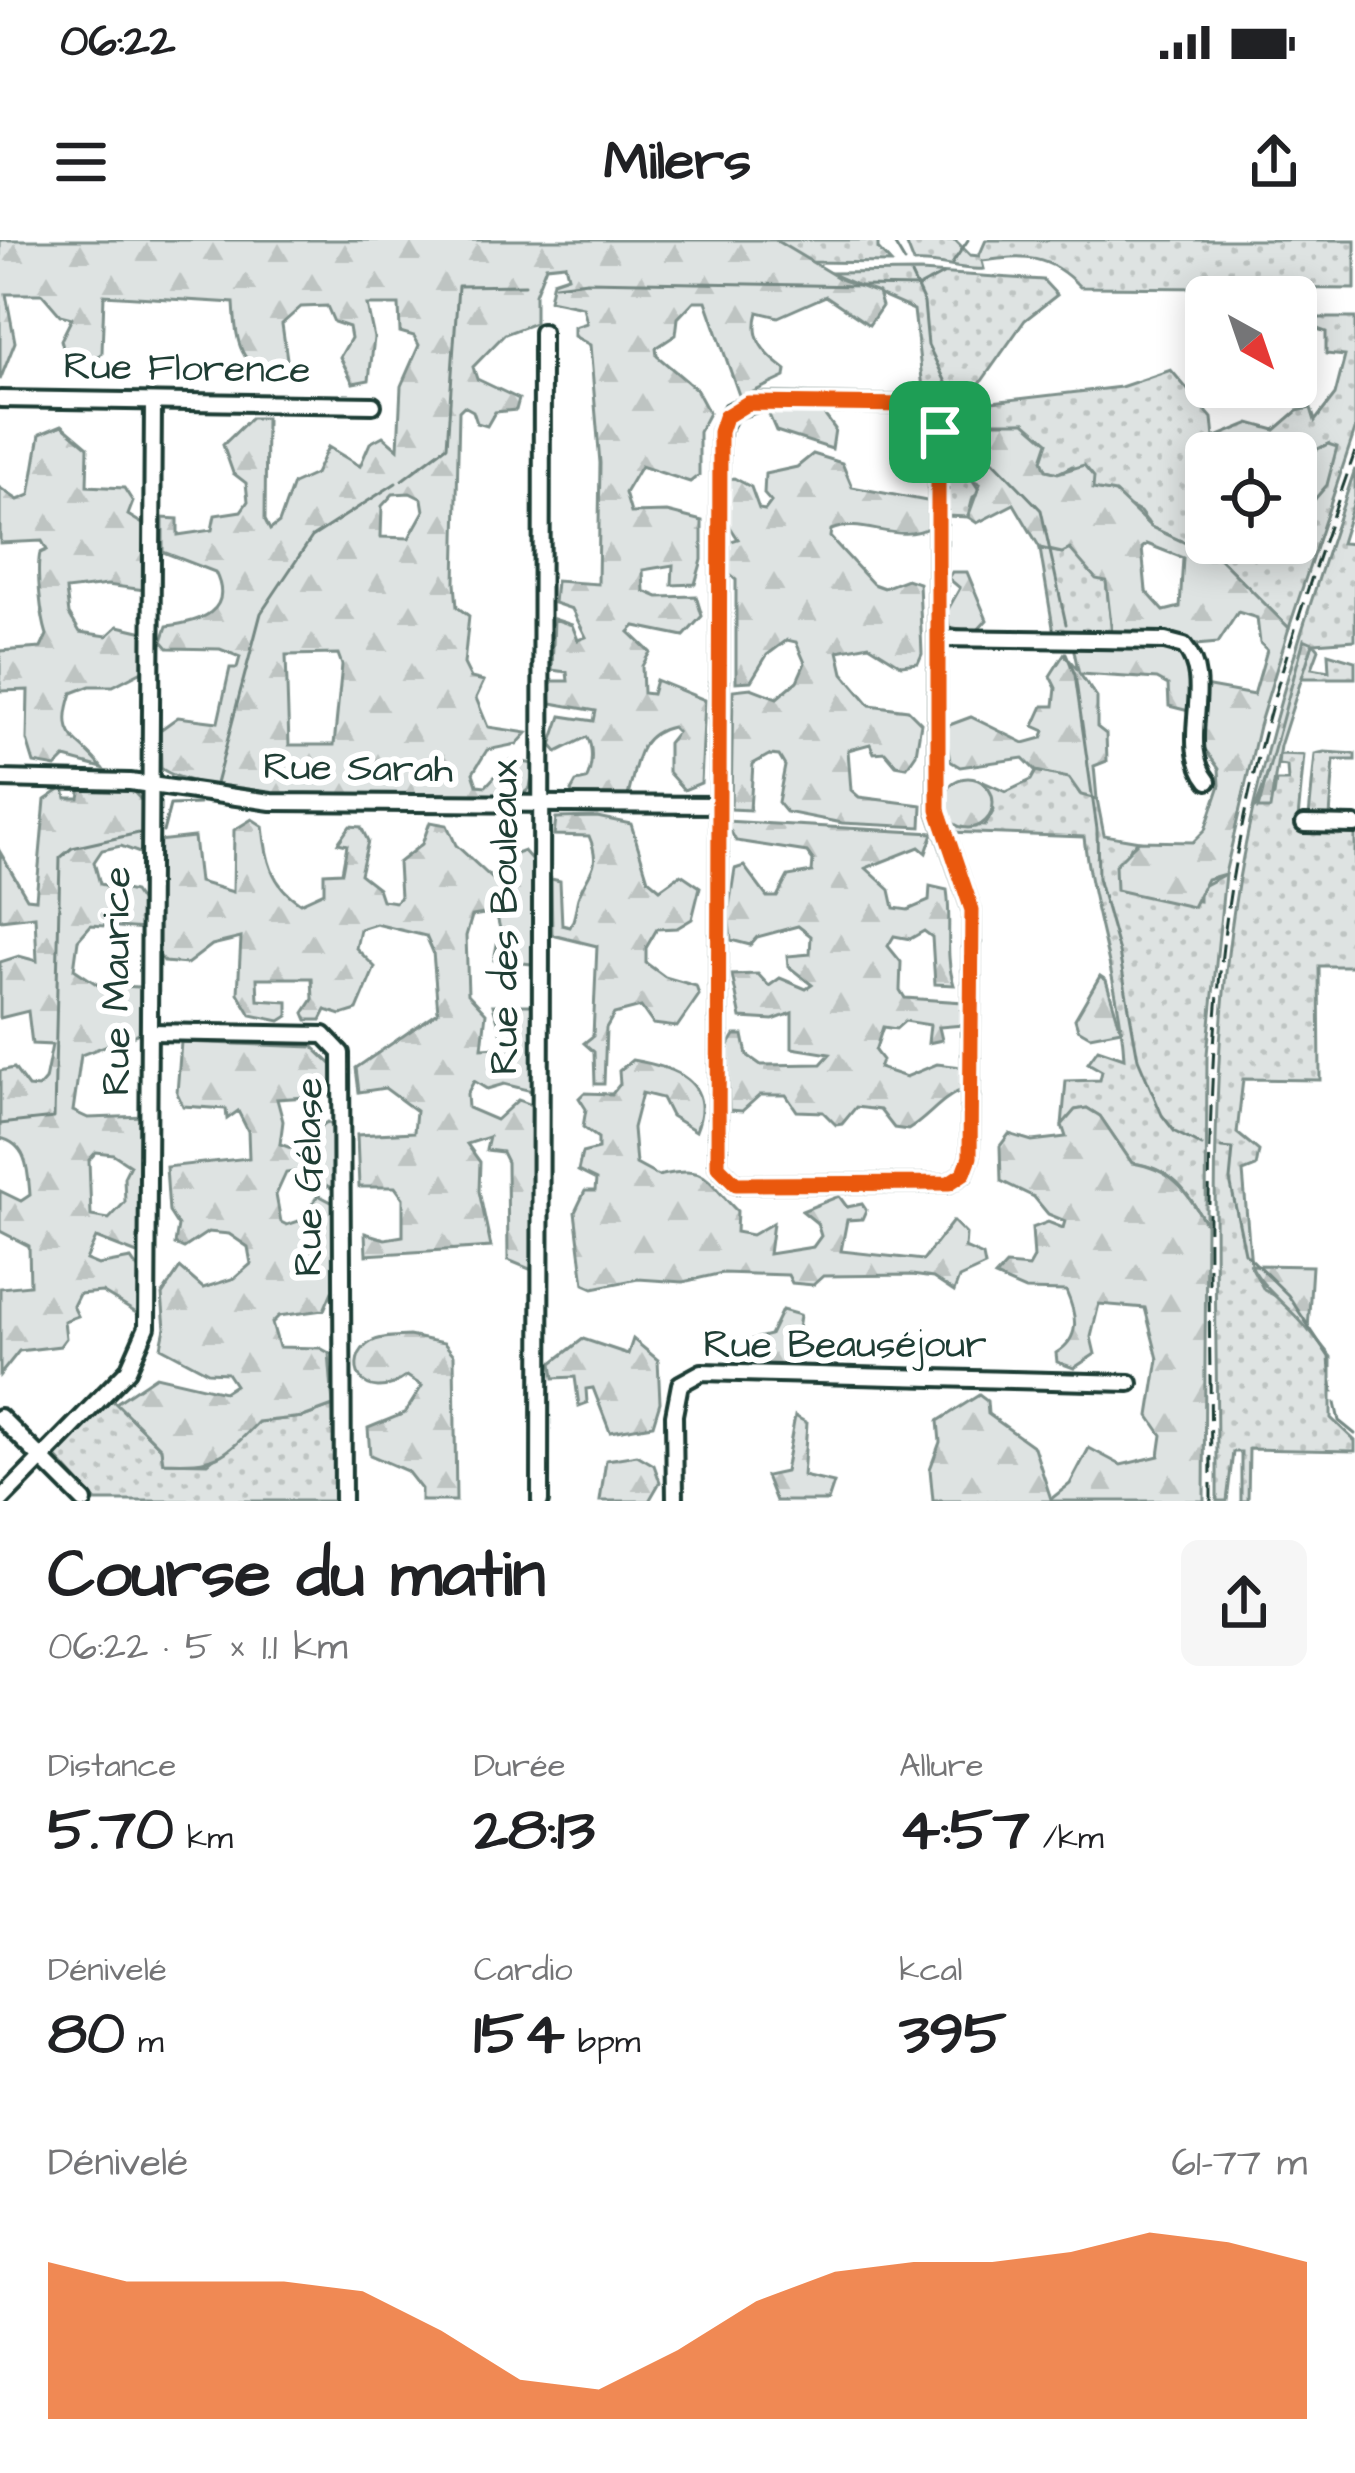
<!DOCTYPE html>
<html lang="fr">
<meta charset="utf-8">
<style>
body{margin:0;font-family:"Architects Daughter",sans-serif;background:#f6f6f6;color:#202124;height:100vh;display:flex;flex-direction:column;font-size:45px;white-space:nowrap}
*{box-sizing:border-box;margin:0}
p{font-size:39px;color:#757577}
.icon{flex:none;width:66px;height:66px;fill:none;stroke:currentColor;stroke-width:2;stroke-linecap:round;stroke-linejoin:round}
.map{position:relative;height:1261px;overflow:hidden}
.details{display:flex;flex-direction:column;background:#fff;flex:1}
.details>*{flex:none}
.needle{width:78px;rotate:140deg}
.fabs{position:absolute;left:1185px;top:36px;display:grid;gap:24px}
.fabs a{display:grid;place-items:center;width:132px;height:132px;border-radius:18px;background:#fff;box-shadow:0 6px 30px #0003;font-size:60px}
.pin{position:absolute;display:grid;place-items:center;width:102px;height:102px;color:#fff;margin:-51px;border-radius:24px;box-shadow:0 6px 18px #0006}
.round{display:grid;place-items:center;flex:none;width:126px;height:126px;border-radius:18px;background:#f6f6f6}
.headline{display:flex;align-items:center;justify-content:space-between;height:204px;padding:0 48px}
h1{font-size:66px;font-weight:700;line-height:90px}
.stats{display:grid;grid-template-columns:repeat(3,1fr);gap:18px;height:204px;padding:12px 48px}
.stats div{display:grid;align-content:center}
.stats b{font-size:60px;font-weight:700}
.stats small{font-size:33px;font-weight:400}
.stats p{font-size:33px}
.chart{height:336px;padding:24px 48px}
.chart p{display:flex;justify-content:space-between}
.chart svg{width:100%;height:216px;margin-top:12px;fill:#ea580c;opacity:.7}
.status{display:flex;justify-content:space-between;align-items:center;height:84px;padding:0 60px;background:#fff;direction:ltr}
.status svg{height:33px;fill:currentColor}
header{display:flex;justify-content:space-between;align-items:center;height:156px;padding:0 48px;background:#fff;font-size:54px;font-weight:700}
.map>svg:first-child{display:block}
</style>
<div class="status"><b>06:22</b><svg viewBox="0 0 49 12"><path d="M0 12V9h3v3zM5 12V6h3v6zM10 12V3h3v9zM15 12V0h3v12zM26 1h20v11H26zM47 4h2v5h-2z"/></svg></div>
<header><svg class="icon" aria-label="menu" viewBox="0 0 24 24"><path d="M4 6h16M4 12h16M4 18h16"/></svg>Milers<svg class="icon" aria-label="share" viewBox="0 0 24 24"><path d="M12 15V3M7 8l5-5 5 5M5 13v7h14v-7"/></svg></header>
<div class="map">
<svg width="1355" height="1261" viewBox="0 0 1355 1261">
<defs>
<pattern id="green-dots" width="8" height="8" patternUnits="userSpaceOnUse" patternTransform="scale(3)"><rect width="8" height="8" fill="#dee3e2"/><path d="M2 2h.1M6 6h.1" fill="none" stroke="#bec4c2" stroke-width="1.8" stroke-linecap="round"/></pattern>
<pattern id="forest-firs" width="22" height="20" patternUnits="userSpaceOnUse" patternTransform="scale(3)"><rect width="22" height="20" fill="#dee3e2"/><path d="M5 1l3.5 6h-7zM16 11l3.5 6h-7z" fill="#bec4c2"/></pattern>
</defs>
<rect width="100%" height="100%" fill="#fff"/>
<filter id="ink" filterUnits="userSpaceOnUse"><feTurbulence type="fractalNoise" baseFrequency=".00833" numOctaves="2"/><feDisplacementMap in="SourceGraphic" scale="24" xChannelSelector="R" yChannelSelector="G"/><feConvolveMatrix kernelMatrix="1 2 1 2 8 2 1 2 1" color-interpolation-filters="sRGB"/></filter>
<g filter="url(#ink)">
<g fill="url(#green-dots)" stroke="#7e908b" stroke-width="3" fill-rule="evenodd">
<polygon points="775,0 878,0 878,9 891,23 808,22"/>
<path d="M905 0H955L970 15 979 16 986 0H1355V49L1080 47C1049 14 1025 15 982 21L984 29C961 31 938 21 914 23Z"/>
<polygon points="920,32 1043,40 1057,55 1025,80 972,155 950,163 924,157 914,70 829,33"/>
<path d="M1314 78H1355V190L1289 388 1220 319 1151 287 1140 272 1092 249 1072 226 1058 233 1046 230 1025 182 983 184 958 235 968 233 981 253 973 257 968 277 946 276 943 178 983 163 1121 147 1171 130 1212 178 1214 198 1250 183 1275 190 1297 171 1311 168 1315 181 1335 155 1345 116 1326 114V92L1306 85ZM1328 204 1317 252 1296 281V303H1206V213H1296V220Z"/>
<path d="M1355 229V258L1341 303 1355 304V400L1314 403 1319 409 1312 428 1329 431 1328 413 1355 421V438H1301L1313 403 1256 567 1274 555 1276 541H1288L1287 526 1278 525 1279 514 1304 515 1297 590 1355 592V726H1319L1320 840 1243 839 1237 893 1259 911 1256 927 1243 932 1251 1026 1264 1050 1287 1062 1331 1117V1178L1355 1201V1211L1249 1209 1248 1261H1241V1212H1233L1227 1261H1217C1218 1080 1207 894 1228 714 1247 546 1302 388 1355 229Z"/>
<polygon points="1040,309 1062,313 1070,309 1106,340 1112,393 1054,393"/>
<polygon points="1324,512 1355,514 1355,520 1334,520 1330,577 1309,577 1315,514"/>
<path d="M1036 531 1070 538 1080 554 1097 559 1104 595 1139 601 1131 607 1117 650 1199 661V648L1225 634 1207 814 1206 984C1187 952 1173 928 1132 923L1100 876 1087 868 1076 870 1062 885 1066 841 1100 840 1102 831 1088 823 1098 809 1124 818C1120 743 1092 672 1084 597L948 592V584L985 586 994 570 981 541 1006 552 1031 540Z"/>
<polygon points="111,1159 161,1208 163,1222 208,1223 258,1182 303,1177 333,1166 334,1261 96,1261 55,1216"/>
</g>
<g fill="url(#forest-firs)" stroke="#7e908b" stroke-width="3" fill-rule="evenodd">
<path d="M0 0H775L842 40 878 53 882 66 869 85 826 56 778 77 758 72C750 100 765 114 786 130L785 137 740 158 706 61H694L678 78 676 95 656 108 657 116 696 149 709 173 699 192V235L690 242 641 226 625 253 631 273 667 272 702 281V320L695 344 672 345 673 325 643 330 644 351 658 357 696 356 702 376 684 396 635 386 629 392 650 412 642 426 643 453 652 454 656 440 705 460 701 543 684 550 668 532V503L677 492 672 487C634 495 637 528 627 559L575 557 571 551 576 542 586 540C592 529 594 508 587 497L557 512 551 505 561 476 594 481 596 471 551 463 547 447 553 441H568L567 432 552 430 554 379 572 385 578 400 586 397 572 369 554 363 556 341 598 344 600 223 590 105 574 96V87L587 83 583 67 549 60 553 41 568 36 565 24 546 26 535 54V83L505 94 473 127 477 139 519 159 516 170 495 172 487 186 477 183 473 171 464 166 459 171 455 343 457 367 469 376 464 424 471 438 484 441 476 458 488 487 527 493 517 504 487 510 473 533 477 545 486 546 510 520 534 524 530 548 522 555 280 554C254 553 178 543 161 528L160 490 178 477 218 482 230 428H237L240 417 220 409 168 408 162 401 167 386C199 382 235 372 215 332L163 312V278L178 279V295L212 290 215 275 241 271 248 261 246 243 233 233 223 205 251 178H266L265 280 270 290 279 283 293 244 315 234 328 207 360 226 370 203 383 196 398 209 401 146 419 105 414 96 400 92 399 65H367L374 98 369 140 353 143 340 117 351 98 349 87 334 82 327 66 301 67 282 84 287 119 281 132 269 137C237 121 236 96 234 63L104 55 102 113 92 122 65 115 61 100 72 78 60 75 42 54H6L15 102 0 140ZM410 253 422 259 424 271 409 298 381 297 382 266 393 254ZM338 414 342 425 334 505H289L286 415Z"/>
<polygon points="767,170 821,170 835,189 832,209 776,191"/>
<path d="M948 182H1025L1048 202 1042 220 1046 230 1058 233 1084 225 1094 237 1093 249 1115 253 1151 287 1220 319 1289 388 1259 486 1225 634 1207 639 1193 667 1116 650 1115 625 1139 601 1193 602 1205 590 1220 545 1219 529 1202 505 1204 446 1254 455 1267 410 1260 403 1257 378 1238 372 1218 403 1196 405 1175 394 1112 393 1106 341 1096 339 1070 309 1062 313 1040 308 1014 264 977 283 968 277 980 244 953 229ZM1147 304 1183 318 1180 367 1164 371 1146 351 1142 308Z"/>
<path d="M62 185 88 207 87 246 124 248 133 262 128 275 146 286 145 350 107 345 66 350 69 374 80 392 107 396 118 386 144 392V430L113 446H90L72 453C56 501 79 497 102 528L65 518 56 527 34 523 27 500 28 450 0 451V411L41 408 47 395C41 376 36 332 40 313L47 310 42 301 0 303V248L18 260 30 255 40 194Z"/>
<polygon points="1328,204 1337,207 1327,245 1296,281 1296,220"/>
<path d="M813 214 842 223 852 247 932 262V286C898 306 864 277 831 290L830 297 873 344 884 348 907 339 919 343 922 414 918 423 901 425 869 405 838 411 843 433 870 465 908 470 921 483 916 514 907 527 896 525 885 512 874 513 870 504 848 510 851 550 859 557 922 565 921 587 842 583 786 572 778 562 785 526 779 516 769 515 753 524 750 570 731 569 733 450 751 448 777 458 797 441 805 423 796 402 787 400 767 415 751 441 736 442V340L725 331V303L738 299 725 279V240L734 238 751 247 759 269 765 270 771 262 764 254 765 234 797 227Z"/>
<polygon points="952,332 967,332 987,380 976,392 949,387 947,371 960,348 948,338"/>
<polygon points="1304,399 1313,403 1280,506 1270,569 1258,569"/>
<polygon points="1073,406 1153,406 1182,413 1188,422 1189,471 1169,466 1168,445 1157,439 1080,434 1097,458 1097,487 1106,494 1107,521 1094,526 1097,559 1081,555 1069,538 1036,531 1023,518 960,527 950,521 944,487 971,477 1024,503 1042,498 1045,491 1034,486 1043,466 1054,466 1056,448 1050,436 1064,414 1078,430"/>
<circle cx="968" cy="563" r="25"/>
<path d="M64 547 66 558H79L81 547 131 549 143 562 145 615 121 606 102 610 94 622 100 644 134 652 145 669V689L91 685 78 700 74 729 98 745 139 747 145 754V791L81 815 73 871 88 878 145 876V1017L96 998 86 1020 98 1025 131 1019 144 1038 143 1077 102 1052 79 1054 73 1066 78 1076 64 1081 66 1098 60 1106 19 1111 0 1135V1048L30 1045 29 1006 0 991V951L21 961 30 955C28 931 28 904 0 898V831L14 828 28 847 38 848 45 840 52 805 32 804 28 771 0 778V722L19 716 37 721 35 676 0 680V612L27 658 36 659 45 560ZM96 912 113 914 130 925 124 937 125 962 109 979 91 976 89 920Z"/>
<path d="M597 577 631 584 648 639 660 649 681 634 700 647 692 679 677 688 657 689 646 708V723L665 737 696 746 699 755 677 787 653 784 641 767 614 774 606 788 604 844H595L594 812 584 803 593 796 597 706 552 695 551 639 560 641 562 685 570 687C576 677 575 669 578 658 587 631 603 629 589 596L554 595 556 578Z"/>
<path d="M252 579 263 586C266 618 271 645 300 663L324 652V633L342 632 347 605 338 603 350 586 361 587 368 601 360 634 378 648 382 660 395 662 400 657 398 623 422 604 430 582 447 585 456 605 495 641 502 642 513 615 524 611 532 620V724L494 720 500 689 496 672 472 676 466 696 468 754 486 773 482 808 498 807 503 798 493 765H532V851L504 844 487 849 474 841 467 854 468 868 496 880 518 860 532 865V1030L508 1020 507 922 502 912 486 910 489 897 467 904 480 922 479 951 491 1007 366 1015 365 993 385 999 403 996V958L395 947H359L357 895 414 892 416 871 385 848 359 852 356 828 438 772 433 712 426 696 376 684 360 689 356 708 375 727 357 770 341 775 326 770 321 780H307L304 773 313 759 312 738H257L258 760 288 762V776L280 781 251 775 238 753 241 698 212 705 187 724 164 722 156 711 157 601 194 597 199 642 233 652 234 590Z"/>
<path d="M725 581 933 593 926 613 919 607 866 628 890 650 894 668 908 670 929 661 930 646 947 650C952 682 944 715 954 745L935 744 932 697 924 691 910 699 894 696 888 706 901 722 900 750 905 758 963 762V785L939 787 942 800 928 803 930 785 905 781 896 789 883 787 875 811 882 820 879 828 906 837 937 824 963 827 962 850C940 859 928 878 908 890L894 888 880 870 856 867 842 884 836 885 823 872 797 871 786 855H760L742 871 729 870 727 808 735 795H743L747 815 761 825 821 824 830 814 792 808V773L773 780 741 778 732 735 758 734 769 746 780 738 806 749 812 745 788 726 787 716 810 714 811 696 798 686 757 697 750 705 731 700 728 673 735 629 744 626 767 657H777L788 636 812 632 813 620 807 612 736 601Z"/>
<polygon points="1100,736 1106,740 1121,790 1090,796 1078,789 1075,779"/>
<path d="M181 802 313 807 335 828 338 855 277 859 283 881 280 904 291 908 327 882 338 889 335 950 300 931 286 933 276 955 281 982 287 985 302 980 318 955 335 964 333 1049 324 1070 279 1076 272 1083 279 1107 320 1108 329 1113 333 1166 303 1177 258 1182C222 1220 216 1224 163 1222L161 1208 116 1163 156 1136 224 1152 235 1145 227 1133 208 1132 161 1107 165 1088 162 1055 180 1028 203 1048 235 1038 251 1024 248 1007 229 994 208 992 184 1008 175 1004 178 986 169 972 166 927 249 918 248 891 238 871 227 879 226 869 183 866 177 853Z"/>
<path d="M632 820C674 827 716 841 696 891L671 876 662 858 642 853 633 888 636 924 658 936C708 924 704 938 737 971L736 992 752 995 773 983 769 1014 813 1007 821 996 817 983 802 971 839 956 847 967 862 964 866 970 862 979 847 980 841 1011 923 1020 953 981 966 994 965 1008 983 1016 985 1026 959 1038 954 1052 933 1038 912 1035 823 1036 813 1045 792 1043 788 1035 722 1033 683 1042 638 1039 593 1048 584 1044 575 972 585 951H595L596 940 578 931 582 913 598 909V898L583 887 586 869 579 858 584 853 612 854 620 844 619 831Z"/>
<path d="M1087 868 1100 876 1132 923C1173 929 1186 951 1206 984L1204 1261H933L930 1229 940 1202 938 1181 979 1155 987 1161 988 1174 1034 1207 1051 1259 1070 1244 1089 1208 1121 1225 1159 1216 1162 1195 1149 1176 1158 1119 1145 1068 1099 1064 1091 1097 1095 1114 1074 1128 1057 1122 1056 1113C1081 1098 1077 1076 1066 1051L1025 1050 995 1037 1006 1025 1029 1027 1034 1018 1032 988 1048 982 1063 988 1065 981 1048 974 1034 957 1001 941 1000 906 1009 894 1032 901 1066 897 1062 885 1075 870Z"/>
<path d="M1251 1025 1312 1026 1308 1090C1289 1065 1265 1053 1251 1025Z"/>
<polygon points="782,1070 800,1075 796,1104 802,1128 741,1126 742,1102 770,1095"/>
<path d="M409 1096 444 1103 454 1115 456 1261H421V1249L407 1231 370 1215 368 1188 405 1173 422 1146 407 1136C361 1169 341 1119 371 1102 381 1096 397 1097 409 1096Z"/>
<polygon points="583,1099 628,1114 633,1099 658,1120 660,1162 653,1185 610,1192 593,1148 586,1149 587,1163 579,1166 575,1137 554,1138 552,1123"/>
<polygon points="795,1176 807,1183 803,1236 834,1243 828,1261 776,1261 766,1236 785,1232"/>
<polygon points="637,1215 654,1225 660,1242 649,1261 600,1261 606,1220"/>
</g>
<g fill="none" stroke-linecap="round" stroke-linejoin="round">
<g stroke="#758883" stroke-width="3">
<polyline points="892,0 905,22"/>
<polyline points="952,24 968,0"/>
<polyline points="911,35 924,63 928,105 954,159"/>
<polyline points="555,45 587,41 919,47 943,34"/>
<polyline points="962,174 985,212 1041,270 1066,384"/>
<polyline points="402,240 447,206 458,46 525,45"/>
<polyline points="1066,413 1075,435 1097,589 1098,638 1119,712 1138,819 1162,875 1175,892 1202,906"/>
<polyline points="216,544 261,373 312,297 396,243"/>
<polyline points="163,592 170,565 199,564"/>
<polyline points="0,884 54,878 60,618 72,608 139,593"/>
<polyline points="1221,908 1233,909 1230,940 1245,1013 1288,1055 1329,1117 1330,1132"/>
<polyline points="1332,1142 1333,1152"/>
<polyline points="1335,1163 1339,1181 1355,1194"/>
</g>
<g stroke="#1f3d34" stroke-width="22">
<g id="street">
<polyline points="0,159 373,165"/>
<polygon points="759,162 912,165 930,172 938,182 937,570 972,671 970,917 964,933 949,943 736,944 718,926 720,192 731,171"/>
<path d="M938 398 1165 401 1184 406C1217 445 1176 501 1208 541"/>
<polyline points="0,539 130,542 271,562 717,565"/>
<polyline points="1304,584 1355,585"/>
<polyline points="150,792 324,795 341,813 343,1261"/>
<polyline points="0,1177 84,1261"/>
<polyline points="0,1261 128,1130 147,1087 153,163"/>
<polyline points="540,1261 542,92"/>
<polyline points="675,1261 674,1175 680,1144 702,1132 1130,1143"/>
</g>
</g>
<use href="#street" stroke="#fff" stroke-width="14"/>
<path stroke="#1f3d34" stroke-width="3" stroke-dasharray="18 9" stroke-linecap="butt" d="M1211 1261C1211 1055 1199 845 1232 641 1256 494 1306 352 1355 212"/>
</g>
</g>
<g fill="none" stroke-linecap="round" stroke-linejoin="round" filter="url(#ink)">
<g stroke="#fff" stroke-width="24">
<polygon id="route" points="748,163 912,165 930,172 938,182 938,570 972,670 970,917 964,933 949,943 736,944 718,926 720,192 725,177"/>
</g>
<use href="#route" stroke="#ea580c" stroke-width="15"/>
</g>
<g text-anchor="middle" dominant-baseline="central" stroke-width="12" stroke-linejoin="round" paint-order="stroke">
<g font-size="39" fill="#1f3d34" stroke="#fff">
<text transform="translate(187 129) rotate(1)">Rue Florence</text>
<text transform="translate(358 529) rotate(1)">Rue Sarah</text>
<text transform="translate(506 677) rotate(-90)">Rue des Bouleaux</text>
<text transform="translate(118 741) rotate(-90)">Rue Maurice</text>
<text transform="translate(310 937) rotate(-90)">Rue Gélase</text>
<text x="845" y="1106">Rue Beauséjour</text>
</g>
</g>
</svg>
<div class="fabs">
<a><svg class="needle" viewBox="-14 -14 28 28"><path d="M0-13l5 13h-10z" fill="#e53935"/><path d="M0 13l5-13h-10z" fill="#757577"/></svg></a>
<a><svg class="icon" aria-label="locate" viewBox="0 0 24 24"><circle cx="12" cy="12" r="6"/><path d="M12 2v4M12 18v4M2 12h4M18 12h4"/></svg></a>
</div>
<div class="pin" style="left:940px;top:192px;background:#1e9e55"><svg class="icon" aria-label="arrive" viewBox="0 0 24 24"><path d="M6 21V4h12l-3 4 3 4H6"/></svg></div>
</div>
<section class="details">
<div class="headline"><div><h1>Course du matin</h1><p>06:22 · 5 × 1.1 km</p></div><a class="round"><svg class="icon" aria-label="share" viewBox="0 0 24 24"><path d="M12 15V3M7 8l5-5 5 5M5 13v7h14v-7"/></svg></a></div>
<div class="stats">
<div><p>Distance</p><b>5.70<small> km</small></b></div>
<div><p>Durée</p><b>28:13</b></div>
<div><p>Allure</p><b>4:57<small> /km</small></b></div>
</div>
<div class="stats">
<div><p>Dénivelé</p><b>80<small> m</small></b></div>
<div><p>Cardio</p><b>154<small> bpm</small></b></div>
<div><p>kcal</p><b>395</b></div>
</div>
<div class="chart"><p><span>Dénivelé</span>61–77 m</p>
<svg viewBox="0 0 160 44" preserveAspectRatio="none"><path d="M0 44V12L10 16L20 16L30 16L40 18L50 26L60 36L70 38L80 30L90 20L100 14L110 12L120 12L130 10L140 6L150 8L160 12V44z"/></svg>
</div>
</section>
